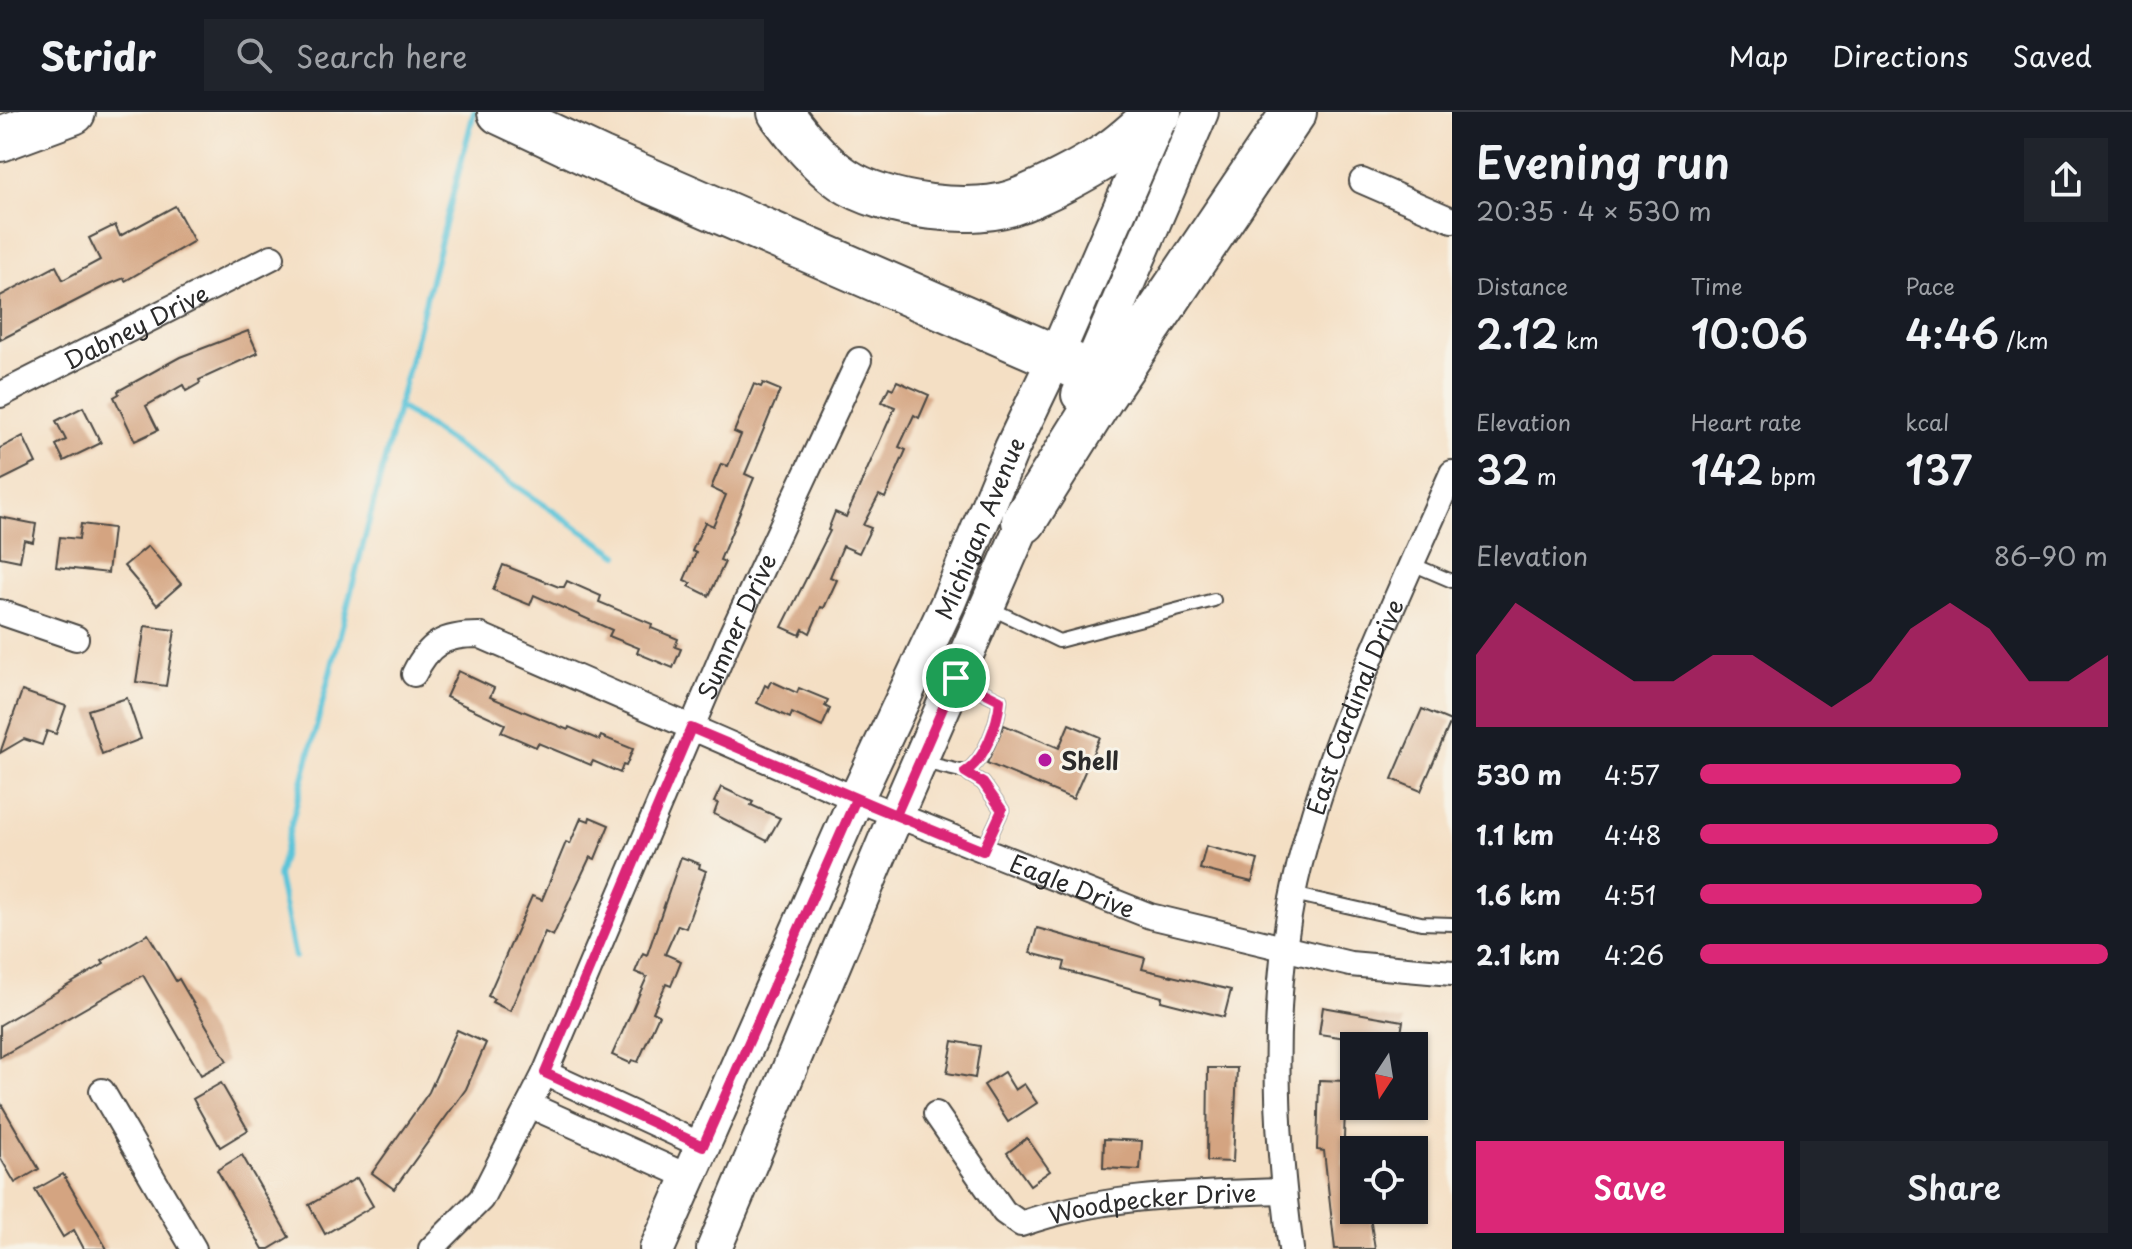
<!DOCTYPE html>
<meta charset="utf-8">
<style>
body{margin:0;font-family:"Playpen Sans",sans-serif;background:#20242c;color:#f1f3f6;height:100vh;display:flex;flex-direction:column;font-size:30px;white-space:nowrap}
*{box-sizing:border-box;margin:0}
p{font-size:26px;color:#9ea1a6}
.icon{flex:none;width:44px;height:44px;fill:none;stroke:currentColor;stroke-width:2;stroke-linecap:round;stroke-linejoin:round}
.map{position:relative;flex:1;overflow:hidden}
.panel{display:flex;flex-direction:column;background:#171b24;width:680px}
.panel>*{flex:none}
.needle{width:52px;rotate:192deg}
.controls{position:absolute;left:1340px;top:920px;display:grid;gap:16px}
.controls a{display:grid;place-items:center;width:88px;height:88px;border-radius:0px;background:#171b24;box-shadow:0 2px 6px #0004;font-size:40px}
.pin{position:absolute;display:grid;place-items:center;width:68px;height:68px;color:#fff;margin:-34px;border:4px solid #fff;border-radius:50%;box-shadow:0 2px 8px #0007}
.round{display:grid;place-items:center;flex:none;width:84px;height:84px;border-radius:0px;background:#20242c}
.head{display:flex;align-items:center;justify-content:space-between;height:136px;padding:0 24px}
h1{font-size:44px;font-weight:600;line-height:60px}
.stats{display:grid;grid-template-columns:repeat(3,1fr);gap:12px;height:136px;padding:8px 24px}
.stats div{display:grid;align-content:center}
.stats b{font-size:40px;font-weight:600}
.stats small{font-size:22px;font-weight:400}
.stats p{font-size:22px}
.chart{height:224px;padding:16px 24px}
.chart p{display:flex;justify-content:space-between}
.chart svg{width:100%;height:144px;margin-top:8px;fill:#db2777;opacity:.7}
.button{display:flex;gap:16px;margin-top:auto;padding:16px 24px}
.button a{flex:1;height:92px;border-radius:0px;background:#db2777;color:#fff;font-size:32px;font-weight:600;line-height:92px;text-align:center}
.button a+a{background:#20242c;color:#f1f3f6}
ul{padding:0 24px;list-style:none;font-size:26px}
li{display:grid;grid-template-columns:128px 96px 1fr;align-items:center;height:60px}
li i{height:20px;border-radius:10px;background:#db2777}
header{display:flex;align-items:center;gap:48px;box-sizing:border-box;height:112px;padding:0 40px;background:#171b24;border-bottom:2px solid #363941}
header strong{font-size:38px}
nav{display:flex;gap:44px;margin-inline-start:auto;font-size:28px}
.search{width:560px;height:72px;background:#20242c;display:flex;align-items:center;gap:20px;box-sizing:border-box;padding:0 28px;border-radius:0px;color:#9ea1a6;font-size:30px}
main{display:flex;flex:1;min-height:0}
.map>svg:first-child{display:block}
</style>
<header>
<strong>Stridr</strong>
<div class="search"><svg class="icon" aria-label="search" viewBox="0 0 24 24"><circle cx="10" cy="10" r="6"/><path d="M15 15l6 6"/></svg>Search here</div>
<nav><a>Map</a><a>Directions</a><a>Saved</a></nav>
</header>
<main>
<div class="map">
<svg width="1452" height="1137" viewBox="0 0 1452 1137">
<rect width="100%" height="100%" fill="#f7f3e8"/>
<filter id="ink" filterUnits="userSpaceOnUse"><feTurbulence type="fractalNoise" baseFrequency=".0125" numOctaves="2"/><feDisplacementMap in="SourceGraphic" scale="16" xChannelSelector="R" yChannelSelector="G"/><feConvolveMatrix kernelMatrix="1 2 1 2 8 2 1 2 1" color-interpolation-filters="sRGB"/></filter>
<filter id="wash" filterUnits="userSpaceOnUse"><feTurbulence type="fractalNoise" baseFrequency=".006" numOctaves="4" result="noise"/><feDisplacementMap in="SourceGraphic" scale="32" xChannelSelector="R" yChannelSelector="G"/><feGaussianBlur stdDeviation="1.8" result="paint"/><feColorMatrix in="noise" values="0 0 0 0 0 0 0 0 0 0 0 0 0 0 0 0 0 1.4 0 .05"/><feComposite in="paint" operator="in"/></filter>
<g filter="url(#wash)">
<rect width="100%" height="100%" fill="#f4dfc4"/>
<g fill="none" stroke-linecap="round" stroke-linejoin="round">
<g stroke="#5cc4d9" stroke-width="6">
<polyline points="398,294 618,443"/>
<polyline points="295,845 278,764 474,0"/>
</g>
</g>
<g id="blocks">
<g fill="#d4a481">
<polygon points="175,94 194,129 125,169 124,166 105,174 0,228 0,184 56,154 63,168 100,148 89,126 115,113 120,124"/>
<polygon points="248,219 258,241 199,268 200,271 186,279 183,273 146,294 158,318 135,329 114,285 119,282 118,279 180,245"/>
<polygon points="897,269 929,283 919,306 914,303 899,335 906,338 885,386 879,383 863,413 871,416 859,441 843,434 830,465 837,468 824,496 821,495 810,521 803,517 800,523 782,515 830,419 828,418 835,400 846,405 895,295 882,290 889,275 893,277"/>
<polygon points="763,271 780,278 745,362 754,366 720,448 725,450 709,484 689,474 691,471 684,468 696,441 692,439 705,410 713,414 726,383 711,376 721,352 728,354 741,323 734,320 754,272 761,275"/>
<polygon points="83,295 101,331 64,349 56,333 66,328 56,309"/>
<polygon points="23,324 36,351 0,369 0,336"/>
<polygon points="0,405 36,412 33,430 24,428 20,449 0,445"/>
<polygon points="81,412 113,416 108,461 56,455 60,425 79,427"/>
<polygon points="148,434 181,472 157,493 124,454"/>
<polygon points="503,453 559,475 564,475 567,469 601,484 599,490 652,512 651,516 678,527 675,535 681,537 673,556 637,541 639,536 609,524 612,518 534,483 530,493 493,478"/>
<polygon points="145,514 175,518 166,574 136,570"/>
<polygon points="458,559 494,576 490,585 568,618 569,615 599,628 601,624 633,637 626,654 623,653 620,661 593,649 591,653 538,631 536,635 501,620 505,612 446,585"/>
<polygon points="771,569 797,581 799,576 828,588 825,594 830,597 822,615 792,601 790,606 757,591 765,573 768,575"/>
<polygon points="22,579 66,594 56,622 47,619 42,633 24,627 0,641"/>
<polygon points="127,586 141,627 102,642 88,598"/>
<polygon points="1422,597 1451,609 1421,679 1392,667"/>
<polygon points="1069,612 1100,625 1073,687 987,651 1004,613 1059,636"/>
<polygon points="721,675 753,690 751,693 780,706 767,729 714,702 718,691 714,690"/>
<polygon points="590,705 609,713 595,747 590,745 553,824 545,820 510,899 492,890 494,887 488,884 532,784 542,788 566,730 570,732 581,706 589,709"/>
<polygon points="1206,734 1258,748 1252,770 1200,757"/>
<polygon points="681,745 700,752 699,756 706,759 686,816 678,813 665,842 681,849 671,874 666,872 653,900 659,903 638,950 632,948 630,951 612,943 647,865 635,860 643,841 647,843"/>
<polygon points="1037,816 1145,846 1142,857 1231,878 1224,905 1161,889 1162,885 1063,858 1065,850 1030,841"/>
<polygon points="148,822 176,869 179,867 227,949 201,963 143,863 0,945 0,913 104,852 102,849"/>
<polygon points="1323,895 1403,909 1399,934 1319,922"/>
<polygon points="457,918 486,931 466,977 394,1077 372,1061 429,980"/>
<polygon points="953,929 980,934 975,966 947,961"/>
<polygon points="1208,956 1237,956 1233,1050 1207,1049"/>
<polygon points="1004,960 1015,978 1024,972 1037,991 1008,1010 984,973"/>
<polygon points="1319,968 1346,969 1343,1054 1354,1052 1354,1107 1370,1105 1375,1137 1335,1137 1324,1039 1317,1038"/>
<polygon points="221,971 248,1018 220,1035 193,987"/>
<polygon points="0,990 39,1057 15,1071 0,1045"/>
<polygon points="1027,1026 1050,1059 1030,1073 1007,1041"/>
<polygon points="1104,1027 1142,1029 1140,1058 1103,1056"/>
<polygon points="242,1043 289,1125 269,1137 263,1137 217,1058"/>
<polygon points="63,1062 107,1137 84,1137 74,1118 63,1125 35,1078"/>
<polygon points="357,1066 373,1094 325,1122 309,1093"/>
</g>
</g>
</g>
<g filter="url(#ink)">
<use href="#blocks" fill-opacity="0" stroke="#494642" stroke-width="2"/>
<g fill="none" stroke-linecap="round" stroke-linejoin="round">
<g stroke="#494642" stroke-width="16">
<g id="service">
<polyline points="1412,452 1452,469"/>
<polyline points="990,496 1059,529 1214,488"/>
<path d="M922 650 965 660C985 648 998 611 1000 588L959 568"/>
<polyline points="965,660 983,671 1002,698 983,739"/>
<polyline points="1293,782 1421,811 1452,812"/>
</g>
</g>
<g stroke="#494642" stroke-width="28">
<g id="minor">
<polyline points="1362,69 1452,108"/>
<path id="s1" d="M0 283 272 145"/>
<polyline points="0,500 76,526"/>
<path id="s2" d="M414 562C429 531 444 523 479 523L856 687 1150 804 1350 852 1452 861"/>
<polyline points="545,961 703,1034"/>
<polyline points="102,979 194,1137"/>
<polyline points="529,993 689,1065"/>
<path id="s3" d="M936 1002 1004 1100 1021 1112C1106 1082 1193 1082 1283 1079"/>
<path id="s4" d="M431 1137 481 1087 545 961 730 525 859 248"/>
<path id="s5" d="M1291 1137C1274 1012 1269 874 1300 751 1334 616 1396 488 1452 361"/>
</g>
</g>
<g stroke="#494642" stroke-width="38">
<g id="secondary">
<polyline points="1079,283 1201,0"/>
<path id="s6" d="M657 1137 856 687 948 491 1012 336 1055 246 1162 0"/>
<polyline points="714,1137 896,703 1034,387"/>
</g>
</g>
<g stroke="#494642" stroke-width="48">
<g id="motorway">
<polyline points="500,0 600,47 1089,260"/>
<path d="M780 0C798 24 818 50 843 67 883 94 975 107 1020 88 1046 78 1084 58 1107 43 1126 31 1142 14 1159 0"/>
<polyline points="0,27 73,0"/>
<polyline points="1024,409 1101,286 1294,0"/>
</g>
</g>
<use href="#service" stroke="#fff" stroke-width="12"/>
<use href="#minor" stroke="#fff" stroke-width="24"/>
<use href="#secondary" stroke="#fff" stroke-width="34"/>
<use href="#motorway" stroke="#fff" stroke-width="44"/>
</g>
</g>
<g fill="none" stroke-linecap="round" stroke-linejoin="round" filter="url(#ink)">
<g stroke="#fff" stroke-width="16">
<path id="route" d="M956 566 896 703 691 616 545 961 703 1034 856 687 983 739 1002 698 983 671 965 660C985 648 998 611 1000 588L956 566"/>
</g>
<use href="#route" stroke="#db2777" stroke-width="10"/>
</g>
<circle fill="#b5179e" stroke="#f7f3e8" stroke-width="3" cx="1045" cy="648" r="8"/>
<g text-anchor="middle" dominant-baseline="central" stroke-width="6" stroke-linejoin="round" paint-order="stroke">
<g font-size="24" fill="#2b2b2b" stroke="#f7f3e8">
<text stroke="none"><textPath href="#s1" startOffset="152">Dabney Drive</textPath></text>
<text stroke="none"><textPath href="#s6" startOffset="790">Michigan Avenue</textPath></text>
<text stroke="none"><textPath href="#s4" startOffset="698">Sumner Drive</textPath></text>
<text stroke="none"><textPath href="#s5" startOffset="554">East Cardinal Drive</textPath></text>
<text stroke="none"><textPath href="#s2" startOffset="726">Eagle Drive</textPath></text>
<text stroke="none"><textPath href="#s3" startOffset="274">Woodpecker Drive</textPath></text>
</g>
<g font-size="24" font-weight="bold" fill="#2b2b2b" stroke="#f7f3e8" text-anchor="start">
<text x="1061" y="648">Shell</text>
</g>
</g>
</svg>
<div class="controls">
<a><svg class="needle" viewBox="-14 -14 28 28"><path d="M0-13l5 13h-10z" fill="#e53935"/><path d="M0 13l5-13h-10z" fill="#9ea1a6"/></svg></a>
<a><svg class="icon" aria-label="locate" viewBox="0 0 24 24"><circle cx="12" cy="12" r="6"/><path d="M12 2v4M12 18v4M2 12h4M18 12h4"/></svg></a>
</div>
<div class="pin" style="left:956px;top:566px;background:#1e9e55"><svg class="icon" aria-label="arrive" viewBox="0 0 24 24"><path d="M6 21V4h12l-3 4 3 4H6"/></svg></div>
</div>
<section class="panel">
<div class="head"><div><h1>Evening run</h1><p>20:35 · 4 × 530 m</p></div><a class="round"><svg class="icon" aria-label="share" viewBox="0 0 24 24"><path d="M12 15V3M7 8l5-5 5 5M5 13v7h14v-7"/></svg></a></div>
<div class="stats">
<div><p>Distance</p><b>2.12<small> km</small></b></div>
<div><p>Time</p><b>10:06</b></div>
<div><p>Pace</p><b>4:46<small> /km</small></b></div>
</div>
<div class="stats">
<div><p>Elevation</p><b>32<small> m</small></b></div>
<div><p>Heart rate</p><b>142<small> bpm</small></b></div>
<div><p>kcal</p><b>137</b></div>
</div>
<div class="chart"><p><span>Elevation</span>86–90 m</p>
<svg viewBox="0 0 160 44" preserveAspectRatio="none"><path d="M0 44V22L10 6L20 14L30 22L40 30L50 30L60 22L70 22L80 30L90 38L100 30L110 14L120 6L130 14L140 30L150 30L160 22V44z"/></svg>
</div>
<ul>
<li><b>530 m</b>4:57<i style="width:64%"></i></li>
<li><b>1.1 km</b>4:48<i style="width:73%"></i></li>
<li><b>1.6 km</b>4:51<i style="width:69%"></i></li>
<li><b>2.1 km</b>4:26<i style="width:100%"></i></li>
</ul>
<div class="button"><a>Save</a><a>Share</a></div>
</section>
</main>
